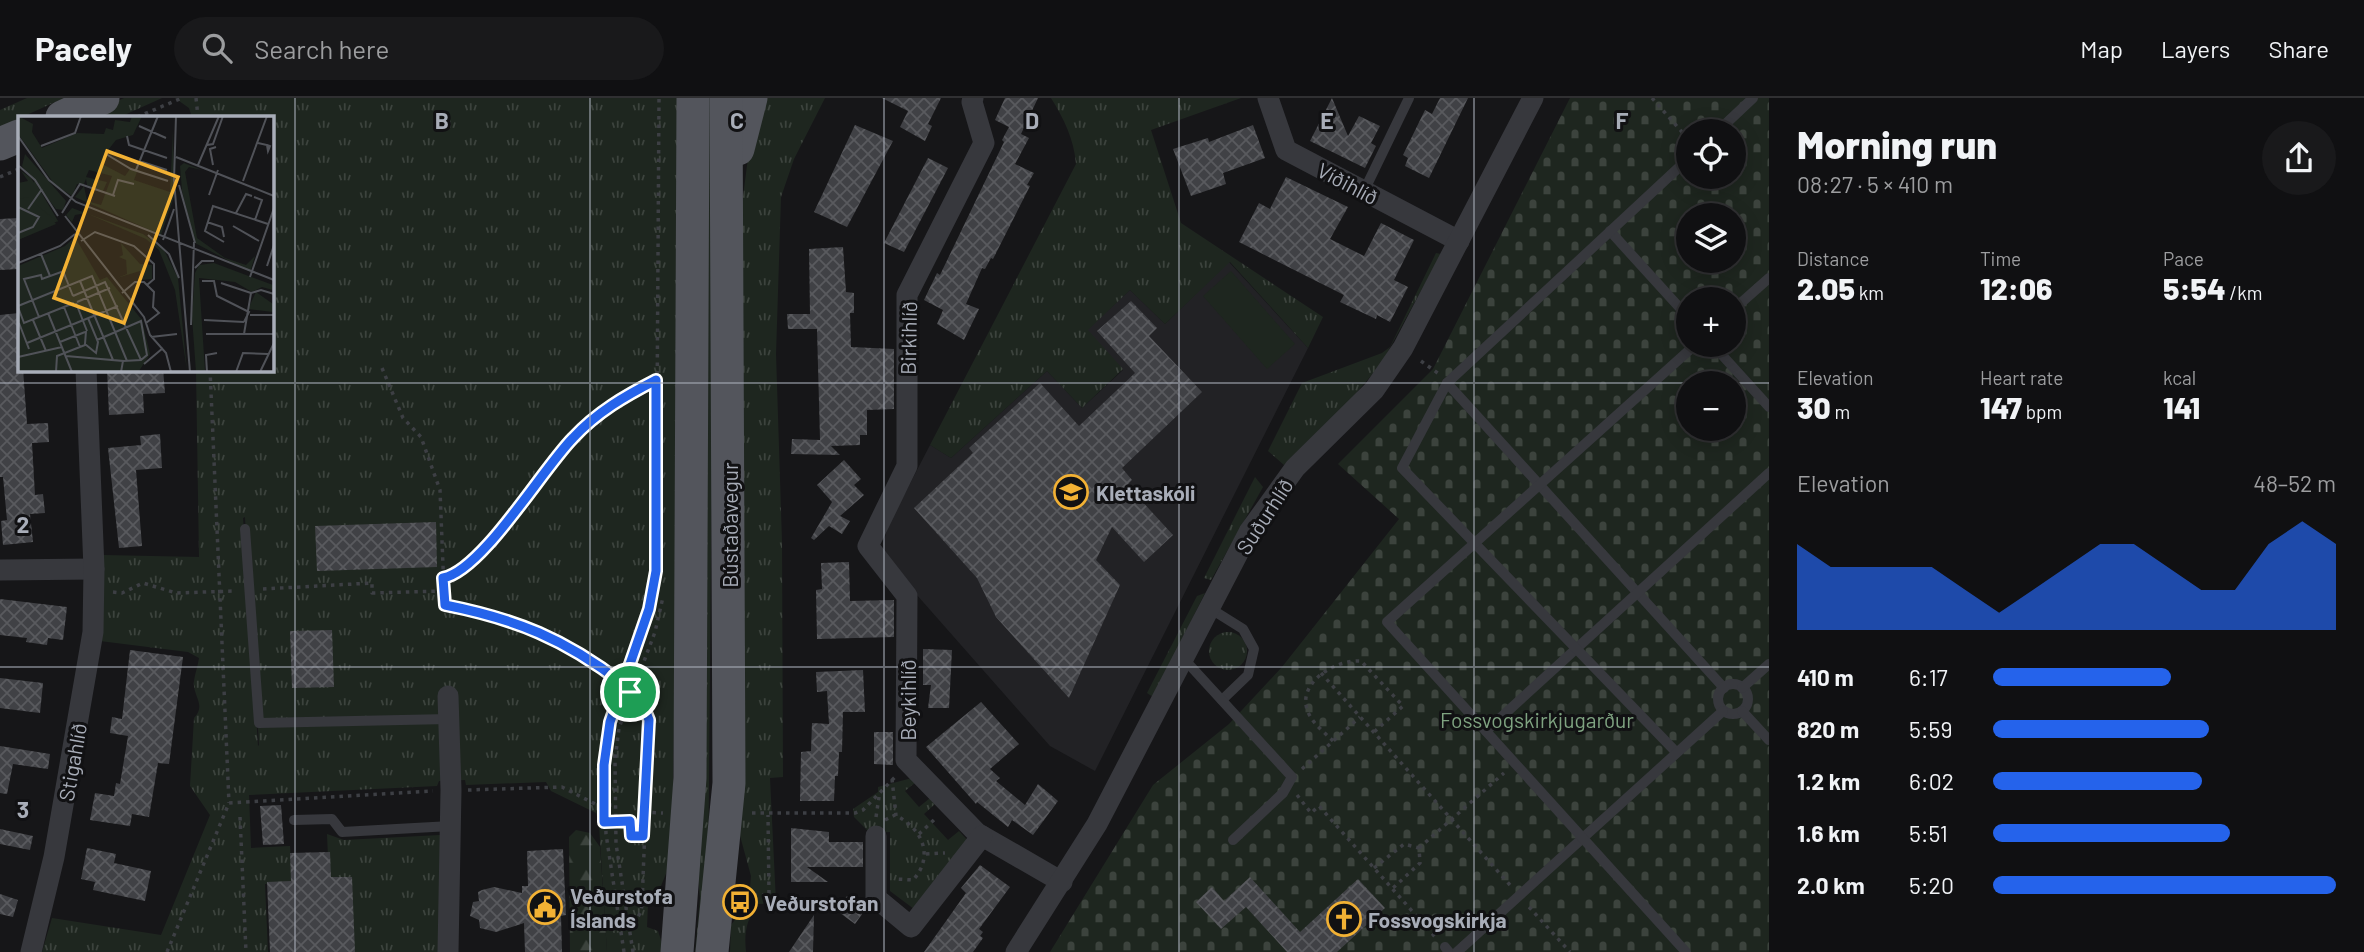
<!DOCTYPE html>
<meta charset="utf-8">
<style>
body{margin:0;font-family:Barlow,sans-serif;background:#19191b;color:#f1f3f6;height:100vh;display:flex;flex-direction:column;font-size:26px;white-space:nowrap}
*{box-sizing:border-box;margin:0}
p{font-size:23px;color:#9c9d9f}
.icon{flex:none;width:38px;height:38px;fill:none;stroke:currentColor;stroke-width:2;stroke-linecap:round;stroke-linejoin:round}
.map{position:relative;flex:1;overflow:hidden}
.details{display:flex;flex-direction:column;background:#101012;width:595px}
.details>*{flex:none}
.controls{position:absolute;left:1676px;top:21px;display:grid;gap:14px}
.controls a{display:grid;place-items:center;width:70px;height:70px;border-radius:50%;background:#101012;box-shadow:0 4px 18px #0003,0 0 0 2px #303032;font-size:35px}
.pin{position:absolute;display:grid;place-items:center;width:60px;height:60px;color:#fff;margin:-30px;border:4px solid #fff;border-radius:50%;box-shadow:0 2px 7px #0007}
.round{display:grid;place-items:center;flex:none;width:74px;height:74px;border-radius:37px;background:#19191b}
.summary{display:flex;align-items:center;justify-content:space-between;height:119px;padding:0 28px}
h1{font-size:38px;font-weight:800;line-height:52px}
.stats{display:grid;grid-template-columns:repeat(3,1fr);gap:10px;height:119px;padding:7px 28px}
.stats div{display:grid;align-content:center}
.stats b{font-size:30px;font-weight:800}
.stats small{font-size:19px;font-weight:400}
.stats p{font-size:19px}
.chart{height:196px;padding:14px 28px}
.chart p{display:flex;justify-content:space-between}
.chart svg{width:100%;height:126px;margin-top:7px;fill:#2563eb;opacity:.7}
ul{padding:0 28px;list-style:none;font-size:23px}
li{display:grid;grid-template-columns:112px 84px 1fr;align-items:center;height:52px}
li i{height:18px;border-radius:9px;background:#2563eb}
header{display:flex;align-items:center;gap:42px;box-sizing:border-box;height:98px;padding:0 35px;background:#101012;border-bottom:2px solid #303032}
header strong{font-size:33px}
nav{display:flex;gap:38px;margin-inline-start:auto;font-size:24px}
.search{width:490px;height:63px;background:#19191b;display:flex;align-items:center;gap:18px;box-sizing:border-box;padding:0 24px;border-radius:38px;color:#9c9d9f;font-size:26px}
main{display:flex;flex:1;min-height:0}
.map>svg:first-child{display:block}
</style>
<header>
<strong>Pacely</strong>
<div class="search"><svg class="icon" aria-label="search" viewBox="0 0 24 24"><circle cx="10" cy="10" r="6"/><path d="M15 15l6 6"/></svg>Search here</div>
<nav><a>Map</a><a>Layers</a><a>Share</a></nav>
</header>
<main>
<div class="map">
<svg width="1769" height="854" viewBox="0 0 1769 854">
<defs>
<pattern id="grass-tufts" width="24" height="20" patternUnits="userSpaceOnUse" patternTransform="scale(1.75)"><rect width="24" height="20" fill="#1e261f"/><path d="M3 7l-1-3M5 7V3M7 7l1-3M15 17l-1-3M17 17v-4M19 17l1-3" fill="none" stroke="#3c433d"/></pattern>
<pattern id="forest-firs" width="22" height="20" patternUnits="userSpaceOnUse" patternTransform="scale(1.75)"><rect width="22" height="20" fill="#1e261f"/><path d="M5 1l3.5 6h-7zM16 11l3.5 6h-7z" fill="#3c433d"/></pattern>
<pattern id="cemetery-stones" width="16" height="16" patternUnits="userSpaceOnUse" patternTransform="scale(1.75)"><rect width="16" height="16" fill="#1e261f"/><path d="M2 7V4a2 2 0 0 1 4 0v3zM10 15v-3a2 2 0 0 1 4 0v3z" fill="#3c433d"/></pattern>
<pattern id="building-cross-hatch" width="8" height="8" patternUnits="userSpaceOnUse" patternTransform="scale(1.75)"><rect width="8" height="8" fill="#404145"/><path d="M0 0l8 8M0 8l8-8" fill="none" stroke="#595a5e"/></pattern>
</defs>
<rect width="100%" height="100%" fill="#161618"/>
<polygon fill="#222225" points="1229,164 1308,250 1095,673 1050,648 894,471 885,457 883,446 888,428 930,347 951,360 1047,273 1082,310 1123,272 1087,232 1130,192 1165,226"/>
<g fill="url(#grass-tufts)" fill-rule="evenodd">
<polygon points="27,0 64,0 0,29 0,12"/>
<polygon points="124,0 162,0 120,19 84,19"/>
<path d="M175 0H683L672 761 656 800 648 805 647 829 658 833 665 854H607L599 726 596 715 551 693 546 684 466 687 465 682 439 683 437 688 249 697 251 750 290 748 292 783 265 786 268 854H42L52 820 161 837 210 717 190 688 194 620C207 607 192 597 194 583 195 575 198 568 199 560L188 554 100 543 104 494 102 457 199 459 196 271H271V19H192L189 10ZM245 419 259 647 258 648 243 420Z"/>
<polygon points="703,0 715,0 708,799 702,854 695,854 700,800 697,771"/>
<path d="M763 0H825L794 61 781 99 776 256 782 444 783 679 770 680 776 805 758 806C746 822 744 835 746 854H730L731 827 749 803 751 778 739 734 737 145 748 60Z"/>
<path d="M1051 0H1241L1151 32 1181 125 1323 219 1308 250 1230 164 1165 226 1130 192 1088 232 1123 271 1082 310 1047 273 951 360 930 347 1076 66C1074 41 1064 21 1051 0Z"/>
<polygon points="1436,155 1441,156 1381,266 1352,300 1284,367 1268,353 1302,285 1382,255 1390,249"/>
<polygon points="1255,379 1263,389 1211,482 1204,480"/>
<polygon points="1205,495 1153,599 1147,595 1197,498"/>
<circle cx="1228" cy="553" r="19"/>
<polygon points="912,680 916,684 905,693 919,709 930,700 935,706 924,716 948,742 959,733 969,744 914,811 890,793 890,734 870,735 854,719 853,711 878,694 878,689"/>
<polygon points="327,736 344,742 440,737 440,854 353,854 329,781"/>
</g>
<polygon fill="url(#forest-firs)" points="576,732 590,735 600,749 607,854 570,854 569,739"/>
<path fill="url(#cemetery-stones)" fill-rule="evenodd" d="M1570 0H1769V854H1050L1153 687 1229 626 1282 569 1399 421 1338 366 1433 271ZM1689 33H1734V79H1689ZM1689 117H1734V163H1689ZM1689 201H1734V247H1689ZM1689 285H1734V331H1689Z"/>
<polygon fill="#1e261f" points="1231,173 1295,246 1267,271 1203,198"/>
<g fill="url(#building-cross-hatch)">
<polygon points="882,0 941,0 928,26 932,28 925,43 900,29 908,13"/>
<polygon points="1005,0 1038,0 1021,36 1029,40 1015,66 1034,75 1027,87 1030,88 993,161 991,160 985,171 982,170 966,206 979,211 964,242 937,226 943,212 924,202 937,175 940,177 1004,44 1002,42 1009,29 995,22"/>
<polygon points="1332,0 1348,38 1359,18 1380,28 1371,45 1376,48 1365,70 1310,43"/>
<polygon points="1440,0 1468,0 1429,80 1405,68 1408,60 1403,57 1425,12 1432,16"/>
<polygon points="855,27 893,43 847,129 814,114"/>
<polygon points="1253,27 1265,60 1223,75 1226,86 1191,98 1173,51 1208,40 1209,44"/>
<polygon points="928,60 948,70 904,154 884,145"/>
<polygon points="1286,79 1348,109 1330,141 1364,158 1381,125 1414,142 1394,182 1408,189 1390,224 1377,217 1376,221 1340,204 1344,197 1239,144 1259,105 1270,111"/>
<polygon points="19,120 19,171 0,172 0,121"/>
<polygon points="843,149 846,194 854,195 854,215 850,215 851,249 894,251 894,311 867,312 867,337 860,337 860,347 831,348 840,357 791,356 792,341 820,342 817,231 788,231 787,216 810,216 809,151"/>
<polygon points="1131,203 1157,230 1149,238 1202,294 1122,370 1132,382 1127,387 1173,437 1144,464 1112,429 1096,462 1120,487 1069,600 996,519 977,480 914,410 973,355 969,350 1040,285 1079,328 1135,275 1097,233"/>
<polygon points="19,215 19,271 23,271 27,326 48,325 49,344 32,345 35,397 43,396 45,415 30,416 33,444 3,447 1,423 7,422 3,379 0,379 0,217"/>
<polygon points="107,271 163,271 165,295 143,296 144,315 109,317"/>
<polygon points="160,336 162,370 136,372 142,448 119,450 108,350 141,347 140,338"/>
<polygon points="844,362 861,381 854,387 864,397 840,418 850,423 842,436 829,428 814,442 811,440 832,404 817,387"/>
<polygon points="436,424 437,469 317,473 315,428"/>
<polygon points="849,464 850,503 894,502 894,539 817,541 816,492 822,491 821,465"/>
<polygon points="0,501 67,509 63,542 48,540 47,547 26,544 27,540 0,537"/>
<polygon points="332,532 334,589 292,590 290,533"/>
<polygon points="923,551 952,552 949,610 928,610 931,587 923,587"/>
<polygon points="130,552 183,559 169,666 158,665 149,719 132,716 130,728 90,722 95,695 114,698 116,685 120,686 128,638 110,635 112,619 122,621"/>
<polygon points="863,572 865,614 843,614 842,654 839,654 838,678 835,678 834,703 800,703 801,654 811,653 812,625 829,626 827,593 817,594 816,574"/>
<polygon points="0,580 43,585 40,615 0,610"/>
<polygon points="981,604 1019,646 990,671 1000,680 996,683 1025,707 1038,686 1058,703 1033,737 1012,722 1008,729 977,704 976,706 926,649"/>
<polygon points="874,634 893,634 893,667 874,666"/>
<polygon points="0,648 50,656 48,671 13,666 7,696 0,695"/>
<polygon points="281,707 284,746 263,747 260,708"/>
<polygon points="791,730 829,734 829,744 863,744 863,769 807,769 828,784 791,784"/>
<polygon points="0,731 33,738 30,752 0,746"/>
<polygon points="87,750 116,756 114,765 151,773 145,803 93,792 95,784 81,781"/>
<polygon points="563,751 566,817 561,818 562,854 525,854 524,825 496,834 480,830 479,822 470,818 473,804 479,803 478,794 482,792 494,789 522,795 522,788 528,788 527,753"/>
<polygon points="330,754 331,779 352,779 355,854 270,854 267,784 291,783 290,755"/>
<polygon points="980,767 1010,789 979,831 983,834 980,838 983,840 973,854 924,854 966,795 961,790"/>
<polygon points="1250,779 1300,834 1358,781 1385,810 1337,854 1287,854 1246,809 1221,831 1196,804 1212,789 1224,803"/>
<polygon points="0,796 18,802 13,819 0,816"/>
<polygon points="847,798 865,812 855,826 836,812"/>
<polygon points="814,817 813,854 789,854"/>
</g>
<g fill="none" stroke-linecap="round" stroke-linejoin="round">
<g stroke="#3d3f44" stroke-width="3.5" stroke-dasharray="3.5 5" stroke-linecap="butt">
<polyline points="196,0 198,19"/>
<polyline points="1652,0 1689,42"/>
<polyline points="137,19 182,0"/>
<polyline points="0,79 19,71"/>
<polyline points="1421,263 1439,276"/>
<polyline points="382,270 403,320 421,339 440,392 444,493"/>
<polyline points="210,271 229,705"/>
<path d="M443 480C482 473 543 370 573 340 597 314 625 298 656 282"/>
<path d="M263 491 372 485V495L444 493 445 507C515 521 565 541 623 585"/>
<polyline points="113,494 122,495 143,485 176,495 235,493"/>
<polyline points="1321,575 1510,787"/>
<path d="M621 590 642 604 649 622 642 807C640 821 635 823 621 827"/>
<path d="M1333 643C1325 635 1315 627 1310 618 1292 587 1335 561 1361 563L1403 608 1374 634"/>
<polyline points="1302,671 1360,619"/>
<polyline points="892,681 896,718"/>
<polyline points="468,692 562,689 597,707 613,707"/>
<polyline points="1297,697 1311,715 1319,708 1436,840"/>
<polyline points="644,714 663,715"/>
<polyline points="752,715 855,715 863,712 897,677"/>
<polyline points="240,719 246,854"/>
<polyline points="876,719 879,699"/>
<path d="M885 722 895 717C922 730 935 758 913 782L896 781"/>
<polyline points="604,724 630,723 631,738 643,738"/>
<polyline points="919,736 936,720"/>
<polyline points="1419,750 1504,675"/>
<polyline points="926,756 945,755"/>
<polyline points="1374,770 1404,746 1419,750 1420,765 1393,790"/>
<polyline points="745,797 769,797 768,717"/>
<polyline points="1529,809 1570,854"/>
<polyline points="167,854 229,705 433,693"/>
<polyline points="624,854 606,736 604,667 610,624 649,511 656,473 659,0"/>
<polyline points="633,854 616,746 615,662 619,630 655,534 663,499"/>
</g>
<g stroke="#37383d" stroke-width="10">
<polyline points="1718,33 1753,0"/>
<polyline points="1364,93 1409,0"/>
<polyline points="1610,133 1689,220"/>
<polyline points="1734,211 1769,180"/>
<polyline points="1713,247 1769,309"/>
<polyline points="1447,285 1724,590"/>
<polyline points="245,431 259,625 449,621"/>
<polyline points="1211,511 1243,531 1254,551 1248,577 1222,602"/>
<polyline points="1185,562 1292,679 1283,695 1233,742"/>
<circle cx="1733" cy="601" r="15"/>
<polyline points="1742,590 1769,566"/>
<polyline points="1742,613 1769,642"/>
<polyline points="1486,633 1769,375"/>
<polyline points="1676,654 1402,370 1447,285 1689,60"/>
<polyline points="294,722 332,721 342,734 451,728"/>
<polyline points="1445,849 1449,854"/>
<polyline points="1457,854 1723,613"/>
<polyline points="1686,854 1387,524 1695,247"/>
</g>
<g stroke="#37383d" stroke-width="21">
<polyline points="973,0 972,4 984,45 907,197 907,368 868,448 907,498 906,662 977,735 1062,784"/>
<polyline points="1268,0 1286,52 1459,143"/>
<polyline points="0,472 94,471"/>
<polyline points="448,598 451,692 448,854"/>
<polyline points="876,738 876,800 911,829 982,738"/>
<polyline points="31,854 54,759 93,534 94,471 86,271"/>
<polyline points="1016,854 1097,726 1249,434 1295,370 1374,292 1403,250 1533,0"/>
</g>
<g stroke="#53555c" stroke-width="33">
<polyline points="62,19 103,0"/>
<polyline points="0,46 19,38"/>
<polyline points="738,51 751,0"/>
<polyline points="677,854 690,680 693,0"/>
<polyline points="712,854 729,685 726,0"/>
</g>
</g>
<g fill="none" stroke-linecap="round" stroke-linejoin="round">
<g stroke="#fff" stroke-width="14">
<path id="route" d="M630 594 621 590 622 585C565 541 516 521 445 507L443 480C482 473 543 370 573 340 597 314 625 298 656 282V473L649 511 610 624 604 667V724L630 723 631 738H643L649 622 642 604 630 594"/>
</g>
<use href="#route" stroke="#2563eb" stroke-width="9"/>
</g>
<path fill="none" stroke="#a8adb8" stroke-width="2" stroke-opacity="0.55" d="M295 0V854M590 0V854M884 0V854M1179 0V854M1474 0V854M0 285H1769M0 569H1769"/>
<defs>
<g id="school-ring" transform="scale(1.75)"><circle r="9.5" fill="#111113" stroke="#f2b134" stroke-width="1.5"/><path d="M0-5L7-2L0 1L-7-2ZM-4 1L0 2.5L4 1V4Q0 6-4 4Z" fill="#f2b134"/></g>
<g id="bus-ring" transform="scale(1.75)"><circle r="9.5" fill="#111113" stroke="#f2b134" stroke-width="1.5"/><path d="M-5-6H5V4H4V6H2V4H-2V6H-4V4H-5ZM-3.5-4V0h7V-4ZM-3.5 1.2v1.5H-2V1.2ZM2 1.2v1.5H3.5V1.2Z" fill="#f2b134"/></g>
<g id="civic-ring" transform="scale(1.75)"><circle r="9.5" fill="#111113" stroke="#f2b134" stroke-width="1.5"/><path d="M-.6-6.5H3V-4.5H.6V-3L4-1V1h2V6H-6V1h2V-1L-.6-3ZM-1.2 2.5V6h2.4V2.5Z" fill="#f2b134"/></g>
<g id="church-ring" transform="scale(1.75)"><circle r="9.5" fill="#111113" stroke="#f2b134" stroke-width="1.5"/><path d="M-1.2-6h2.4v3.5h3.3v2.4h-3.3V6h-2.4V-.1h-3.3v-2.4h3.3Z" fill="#f2b134"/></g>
</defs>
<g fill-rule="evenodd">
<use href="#school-ring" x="1071" y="394"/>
<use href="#bus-ring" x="740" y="804"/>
<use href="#civic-ring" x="545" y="809"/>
<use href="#church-ring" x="1344" y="821"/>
</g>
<g text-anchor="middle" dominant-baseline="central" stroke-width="6" stroke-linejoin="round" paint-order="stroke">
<g font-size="21" fill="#a8adb8" stroke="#111113">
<text transform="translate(1348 85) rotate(28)">Víðihlíð</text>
<text transform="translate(908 240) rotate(-89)">Birkihlíð</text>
<text transform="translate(1264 418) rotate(-57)">Suðurhlíð</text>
<text transform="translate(729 427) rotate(-90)">Bústaðavegur</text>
<text transform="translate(907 602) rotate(-90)">Beykihlíð</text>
<text transform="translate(72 664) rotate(-80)">Stigahlíð</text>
</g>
<g font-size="21" font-weight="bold" fill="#a8adb8" stroke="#111113" text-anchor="start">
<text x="1096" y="394">Klettaskóli</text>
<text x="570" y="797">Veðurstofa<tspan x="570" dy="24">Íslands</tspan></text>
<text x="764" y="804">Veðurstofan</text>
<text x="1368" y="821">Fossvogskirkja</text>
</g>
<g font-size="21" fill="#7fa381" stroke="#111113">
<text x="1537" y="621">Fossvogskirkjugarður</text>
</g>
</g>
<g transform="translate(18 18)">
<rect width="256" height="256" fill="#161618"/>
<path d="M0 0 15 8 14 16 24 32 59 17 86 18 88 12 95 14 97 4 112 6 114 0H124L115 19 98 24 87 38 86 49 107 60 112 53 119 56 116 64 152 76 155 14 156 81 143 119 57 81 66 70 69 85 83 89 94 60 71 54 68 61 89 66 85 75 69 69 68 63 66 68H59L54 80 37 69 0 18ZM7 38 48 85 45 94 38 93 4 50ZM166 47 184 54 171 51 167 56 179 122 207 142 228 149 237 140 232 156 177 127 164 75 162 50ZM3 55 13 62 40 105 0 124V67L10 65ZM54 92 125 118 145 132 160 162 169 255 157 174 141 134 128 123 68 97 57 99 54 106 48 99ZM103 127 122 148 134 149V163L122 164V155L99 162 109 158 108 144 101 141 105 139ZM196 147 255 169V174L244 171 234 176 217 166 181 162 187 255 178 256 174 201 177 157 181 149ZM238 176 255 188V196L230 193Z" fill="#1e261f"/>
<path d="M16 64 37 100 40 106 16 87Z" fill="#1e261f"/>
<path d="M11 81 38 108 0 124V83ZM57 121 82 164 89 161 124 204 132 238 121 255 0 256V150L47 130Z" fill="#1e261f"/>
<path fill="none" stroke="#505258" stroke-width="2" d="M158 0 156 64 172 256M121 10 148 22M0 20 31 64 58 86 256 164M109 20 111 29 149 42M240 27 249 29 250 35 252 30 249 29M189 29 195 28 205 0M23 30 57 17 63 0M88 38 113 53 150 65M158 41 256 80M121 45 149 54M180 49 201 0M195 49 192 33 198 31M1 50 17 64 40 100M118 54 140 0M225 65 249 0M161 69 177 127M95 79 100 64 116 68M191 79 200 54M236 81 244 84 237 104M0 91 21 101 15 111 0 117M10 93 24 73M44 97 62 68 97 80M218 97 228 78 234 80M47 100 126 201 132 219 148 237 153 256M189 106 204 111 206 121M215 110 241 125M130 119 151 138 161 162M145 124 156 93M63 125 77 116 116 130 136 148V163L129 169M206 126 187 115 195 90 250 108M23 138 32 160M0 147 42 130 57 118M249 150 256 129M177 152 184 145H196M45 155 55 180M232 161 256 92M62 165 95 244M184 165H196L199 180 231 196 226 206M203 167 233 177M104 177 117 166H126L136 176 135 191 141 197 128 207M55 180 87 166 123 244M59 186 92 172M58 187 69 215M0 190 74 160 109 245M0 191 6 207 56 187M46 191 62 231M30 197 54 256M232 199H256M21 201 6 163 23 159 24 163 46 155M15 204 28 235M186 204 226 206M1 207 11 233M173 209 176 126M68 215 67 228 78 237 80 226 70 202M188 218H256M226 218 233 177 243 174 256 178M133 221 159 218M79 224 123 205 129 239 123 244 105 245M42 226 67 216M9 227 100 190M48 240 105 245 103 256M0 241 44 231M126 248 145 232M38 256 39 240 67 229M189 256 188 239 199 237M218 256 225 237 250 238M242 256 256 227"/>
<path fill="#f2b134" fill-opacity="0.15" stroke="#f2b134" stroke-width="3.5" d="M89 35 160 61 106 207 36 182Z"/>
<rect width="256" height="256" fill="none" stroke="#a8adb8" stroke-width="3.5"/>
</g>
<g font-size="23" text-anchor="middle" font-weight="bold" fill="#a8adb8" stroke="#111113" stroke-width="6" stroke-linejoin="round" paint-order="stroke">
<text x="442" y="31">B</text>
<text x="737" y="31">C</text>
<text x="1032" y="31">D</text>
<text x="1327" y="31">E</text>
<text x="1622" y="31">F</text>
<text x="23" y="435">2</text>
<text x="23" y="720">3</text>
</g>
</svg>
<div class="controls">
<a><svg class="icon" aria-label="locate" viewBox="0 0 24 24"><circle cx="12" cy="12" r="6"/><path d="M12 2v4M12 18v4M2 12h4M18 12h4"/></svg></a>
<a><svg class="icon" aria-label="layers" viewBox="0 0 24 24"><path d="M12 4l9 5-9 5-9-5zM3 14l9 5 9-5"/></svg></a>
<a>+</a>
<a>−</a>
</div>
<div class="pin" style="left:630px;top:594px;background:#1e9e55"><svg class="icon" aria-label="arrive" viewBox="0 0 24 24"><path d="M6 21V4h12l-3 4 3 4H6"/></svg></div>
</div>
<section class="details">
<div class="summary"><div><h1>Morning run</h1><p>08:27 · 5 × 410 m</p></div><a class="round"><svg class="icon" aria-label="share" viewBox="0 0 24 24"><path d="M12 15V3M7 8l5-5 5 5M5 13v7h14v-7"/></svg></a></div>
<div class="stats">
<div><p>Distance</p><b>2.05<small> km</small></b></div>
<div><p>Time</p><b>12:06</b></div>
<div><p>Pace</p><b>5:54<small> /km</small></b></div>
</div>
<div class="stats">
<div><p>Elevation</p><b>30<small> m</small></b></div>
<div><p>Heart rate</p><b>147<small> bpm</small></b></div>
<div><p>kcal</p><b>141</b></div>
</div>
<div class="chart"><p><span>Elevation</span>48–52 m</p>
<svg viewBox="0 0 160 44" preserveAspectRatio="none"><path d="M0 44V14L10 22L20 22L30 22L40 22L50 30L60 38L70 30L80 22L90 14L100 14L110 22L120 30L130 30L140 14L150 6L160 14V44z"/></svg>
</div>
<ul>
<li><b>410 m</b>6:17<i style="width:52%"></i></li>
<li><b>820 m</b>5:59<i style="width:63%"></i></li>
<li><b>1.2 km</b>6:02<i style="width:61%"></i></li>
<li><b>1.6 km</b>5:51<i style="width:69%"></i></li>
<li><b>2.0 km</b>5:20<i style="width:100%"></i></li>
</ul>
</section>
</main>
